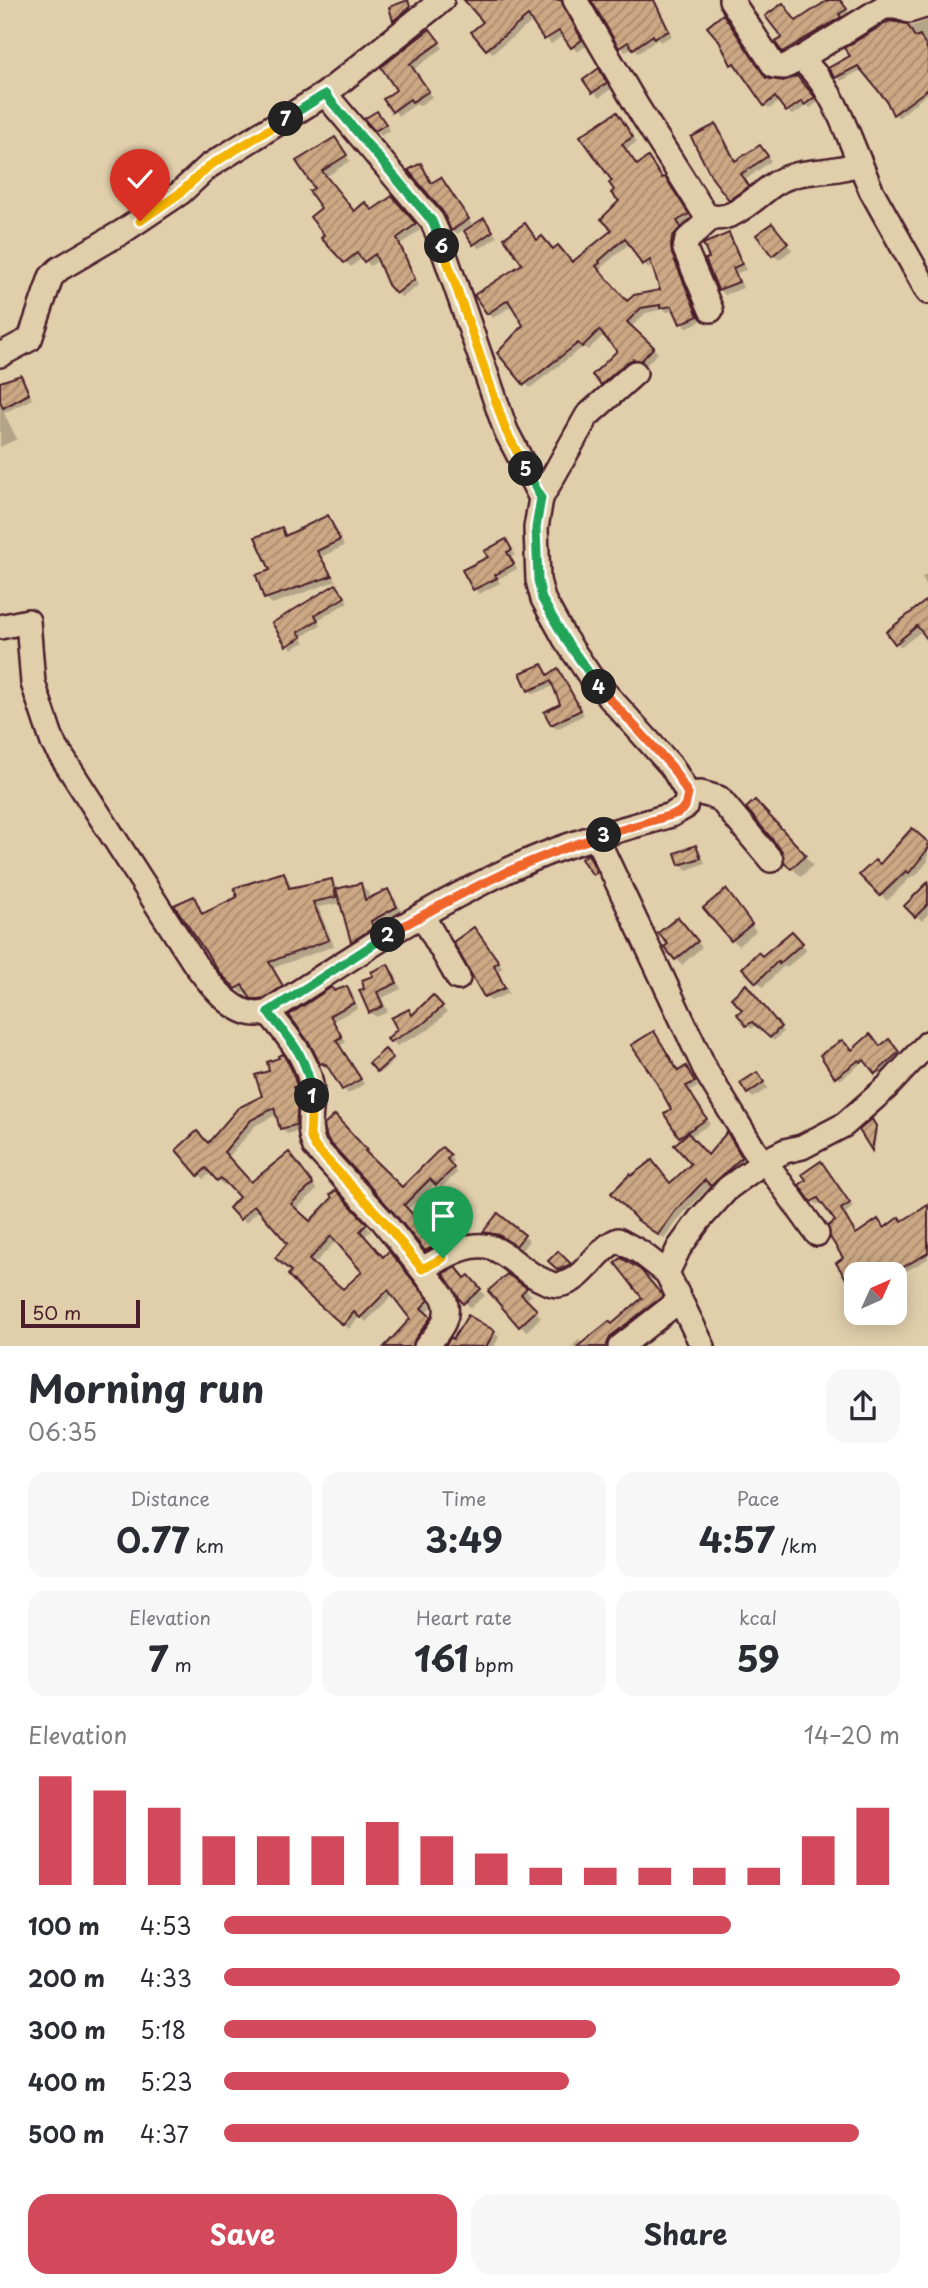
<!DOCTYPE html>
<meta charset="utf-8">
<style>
body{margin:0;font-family:"Playpen Sans",sans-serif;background:#f7f7f7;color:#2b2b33;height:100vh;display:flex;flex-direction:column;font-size:26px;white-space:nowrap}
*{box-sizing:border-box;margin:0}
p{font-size:23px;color:#7c7c81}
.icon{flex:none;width:38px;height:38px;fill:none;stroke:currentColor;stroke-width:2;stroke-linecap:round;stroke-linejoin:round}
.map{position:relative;height:1346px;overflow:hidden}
.drawer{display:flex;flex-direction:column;background:#fff;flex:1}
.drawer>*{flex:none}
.needle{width:46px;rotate:45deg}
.fabs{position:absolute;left:844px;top:1262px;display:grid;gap:14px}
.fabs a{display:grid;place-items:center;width:63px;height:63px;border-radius:14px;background:#fff;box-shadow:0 4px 18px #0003;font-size:35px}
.scale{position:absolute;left:21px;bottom:18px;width:119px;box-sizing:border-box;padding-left:7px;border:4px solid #4a1f2b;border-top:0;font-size:19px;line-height:24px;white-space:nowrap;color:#4a1f2b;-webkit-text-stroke:5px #e1cfac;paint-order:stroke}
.pin{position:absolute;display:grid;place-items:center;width:60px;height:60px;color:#fff;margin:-72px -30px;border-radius:50% 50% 50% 0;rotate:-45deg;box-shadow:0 0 7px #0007}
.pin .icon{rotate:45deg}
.km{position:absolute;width:35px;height:35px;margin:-18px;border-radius:50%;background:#222;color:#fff;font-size:19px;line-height:35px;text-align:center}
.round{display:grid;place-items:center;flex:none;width:74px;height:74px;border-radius:21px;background:#f7f7f7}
.overview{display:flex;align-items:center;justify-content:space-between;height:119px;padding:0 28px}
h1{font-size:38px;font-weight:700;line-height:52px}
.stats{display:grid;grid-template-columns:repeat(3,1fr);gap:10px;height:119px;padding:7px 28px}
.stats div{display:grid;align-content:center;border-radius:18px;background:#f7f7f7;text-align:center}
.stats b{font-size:35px;font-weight:700}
.stats small{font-size:19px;font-weight:400}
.stats p{font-size:19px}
.chart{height:196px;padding:14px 28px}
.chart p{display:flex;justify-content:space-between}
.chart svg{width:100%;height:126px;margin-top:7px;stroke:#d1495b;stroke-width:6}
.cta{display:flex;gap:14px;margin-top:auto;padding:14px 28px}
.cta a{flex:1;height:80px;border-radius:21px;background:#d1495b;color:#fff;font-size:28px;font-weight:700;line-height:80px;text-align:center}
.cta a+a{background:#f7f7f7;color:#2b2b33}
ul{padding:0 28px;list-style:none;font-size:23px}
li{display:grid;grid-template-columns:112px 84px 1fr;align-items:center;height:52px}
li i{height:18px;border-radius:9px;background:#d1495b}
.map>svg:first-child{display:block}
</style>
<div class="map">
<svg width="928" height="1347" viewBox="0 0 928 1347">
<defs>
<pattern id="building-hatch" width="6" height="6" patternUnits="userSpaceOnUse" patternTransform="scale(1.75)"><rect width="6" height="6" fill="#cca984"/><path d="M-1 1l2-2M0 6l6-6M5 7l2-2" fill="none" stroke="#a8896c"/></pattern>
</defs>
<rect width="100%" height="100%" fill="#e1cfac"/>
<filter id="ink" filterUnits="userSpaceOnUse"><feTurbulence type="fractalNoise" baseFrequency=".0143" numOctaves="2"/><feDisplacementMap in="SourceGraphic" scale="14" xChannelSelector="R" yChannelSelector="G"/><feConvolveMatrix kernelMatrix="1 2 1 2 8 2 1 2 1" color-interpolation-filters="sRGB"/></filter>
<g filter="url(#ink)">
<g fill="#0003" fill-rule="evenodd">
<polygon points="474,0 566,0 567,14 586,46 577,52 564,35 551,44 533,21 493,53 488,49 485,22"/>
<polygon points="593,0 654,0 672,36 660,42 658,39 639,53 633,47 625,52"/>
<polygon points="831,0 840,0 851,15 789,57 778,43 784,38 788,11 797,22"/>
<polygon points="407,2 415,13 400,25 395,20 391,8"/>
<polygon points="723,16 767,80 801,83 818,102 810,108 807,105 792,116 780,101 769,109 739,67 737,68 732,64"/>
<polygon points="928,20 928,93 898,118 888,99 863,69 841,81 837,77 852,57 890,23 913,26"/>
<polygon points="435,37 443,48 413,70 432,97 419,106 416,104 399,116 394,111 399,90 383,68"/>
<polygon points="599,71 611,89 599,98 585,80"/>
<polygon points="377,113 390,130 381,136 376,130"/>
<path d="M617 114 637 142 625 150 637 167 669 184 692 220 680 226 684 232 675 253 676 261 701 321 686 328 676 310 667 312 664 309 646 313 631 327 658 353 646 365 638 363 607 388 594 375 620 351 605 334 588 350 583 347 530 388 526 384 525 325 513 305 493 318 488 313 524 264 538 241 572 264 614 230 622 201 614 182ZM630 243 648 269 654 265 663 291 627 303 600 271 603 268 602 267Z"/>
<polygon points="716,126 721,131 737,162 765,152 771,161 745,180 753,192 735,204 730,199"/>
<polygon points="340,144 350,161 326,177 354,213 372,212 398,203 420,230 401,244 419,285 402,298 390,284 379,260 370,266 363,257 351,267 324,238 327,236 323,209 316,188 299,162"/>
<polygon points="421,165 433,184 441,179 445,183 474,227 484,220 497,237 479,249 464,229 457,234 453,229"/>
<polygon points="777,231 792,250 779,260 774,255"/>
<polygon points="728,235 734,241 746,270 737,273 743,288 725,295 719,289 711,259"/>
<polygon points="21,377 25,382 32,399 4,413 17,439 0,447 0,387"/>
<polygon points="327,518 333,523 344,546 321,557 336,581 272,604 266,598 282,529 287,535"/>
<polygon points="506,541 515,555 511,557 517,569 498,579 500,583 479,594 475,589 490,558"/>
<polygon points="928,574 928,589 922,577"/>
<polygon points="336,586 348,602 318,620 321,625 301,637 305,642 292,649 274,623"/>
<polygon points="928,597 928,637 922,631 901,647 896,642 928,601 926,599"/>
<polygon points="542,666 549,676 558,671 563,675 584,715 557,729 552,724 563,705 554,686 534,694 529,690"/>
<polygon points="763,811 813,865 801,877 786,862 783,850"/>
<polygon points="928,845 928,861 915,877 913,875 887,901 862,875"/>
<polygon points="696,847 701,853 705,863 687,870 681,864 677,854"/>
<polygon points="588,856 594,861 600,879 595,873"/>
<polygon points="283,874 289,880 292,889 331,881 338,890 360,884 368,892 370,899 387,891 395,898 403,915 377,928 379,936 360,948 352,941 342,903 318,907 334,946 273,968 287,992 269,1004 257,1003 247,990 243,994 221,972 193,898 199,904 204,915"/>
<polygon points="928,885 928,914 922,921 907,906"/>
<polygon points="731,897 756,931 738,946 706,908"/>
<polygon points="683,924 702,947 682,965 667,948"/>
<polygon points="474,929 503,968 498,971 509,993 491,1001 486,996"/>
<polygon points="797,938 807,950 786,968 784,966 763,987 744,968"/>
<polygon points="388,966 394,972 401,989 382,998 388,1012 376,1017 370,1012 366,990 375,977"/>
<polygon points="347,988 352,993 358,1008 333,1021 346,1042 340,1046 364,1084 348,1094 328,1067 326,1068 321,1063 311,1043"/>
<polygon points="750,990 783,1032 774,1041 757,1024 751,1029 739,1014 745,1010"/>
<polygon points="433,998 447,1012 430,1029 397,1046 390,1039 399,1030 409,1011 414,1016"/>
<polygon points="654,1033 679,1072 686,1068 698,1087 690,1091 710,1124 690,1137 708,1158 727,1135 746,1163 718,1190 712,1184 682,1215 664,1239 644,1224 670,1184 693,1164 680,1136"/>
<polygon points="888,1041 901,1056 880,1076 868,1062 866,1064 863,1062 840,1080 822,1055 881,1048"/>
<polygon points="385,1051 394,1061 380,1073 371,1063"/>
<path d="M283 1056 288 1061 300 1084 301 1090 297 1092 302 1109 301 1130 287 1134 282 1128 278 1114 256 1125 228 1158 251 1184 294 1159 317 1190 295 1210 310 1224 335 1199 336 1193 371 1231 364 1237 384 1259H394L432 1306 425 1314 434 1324 419 1347H386L412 1319 394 1294 366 1322 360 1316 349 1329 311 1297 293 1272 290 1243 260 1209 246 1223 231 1208 242 1197 227 1182 223 1185 212 1172 204 1179 199 1174 208 1145 264 1097 272 1072ZM337 1240 364 1272 343 1292 313 1265Z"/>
<polygon points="757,1074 768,1088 753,1098 748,1093"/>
<polygon points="335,1117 370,1156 368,1157 402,1190 442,1149 454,1161 450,1165 457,1173 441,1188 436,1183 407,1210 419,1223 435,1220 444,1235 442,1236 447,1246 431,1255 426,1250"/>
<polygon points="874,1124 877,1130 874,1151 861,1131"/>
<polygon points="825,1167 853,1207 844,1214 857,1236 885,1230 928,1207 928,1259 894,1278 894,1274 856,1274 856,1284 854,1281 852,1283 848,1279 838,1222 823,1201 817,1205 813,1201"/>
<polygon points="485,1232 524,1236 529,1241 522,1250 506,1240 490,1237"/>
<polygon points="558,1254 574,1270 565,1275 551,1261"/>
<polygon points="445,1274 474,1283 485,1296 470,1308"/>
<polygon points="507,1276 532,1295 525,1301 541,1317 526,1332 490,1291"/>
<polygon points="646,1278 666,1302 612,1347 571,1347 579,1340 582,1344 612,1326 644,1298"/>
<polygon points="494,1332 499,1337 494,1347 446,1347 452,1340"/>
</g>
<g fill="url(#building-hatch)" stroke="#4a1f2b" stroke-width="2" fill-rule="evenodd">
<polygon points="408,0 410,7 393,21 389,7"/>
<polygon points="464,0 561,0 582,40 571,48 559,31 544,40 528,16 486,50 471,32 483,22"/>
<polygon points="591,0 654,0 669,31 654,38 653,35 633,49 628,42 619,48"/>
<polygon points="828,0 840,0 847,9 839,14 841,17 782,52 775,42 782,38 765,16 783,3 796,21"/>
<polygon points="723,14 766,78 783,81 797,76 815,97 804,105 802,101 786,112 775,97 764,106 734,63 731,65 719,41 707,27"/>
<polygon points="890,21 907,24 915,37 920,35 928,50 928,89 893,115 886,100 858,66 835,78 828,68 850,56 844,48"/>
<polygon points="430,29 440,42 410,64 429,91 412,102 410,99 392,112 383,99 396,90 381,67"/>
<polygon points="599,68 607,83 592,93 583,80"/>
<polygon points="377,111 386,124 375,131 364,119"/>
<path d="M617 112 633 137 622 144 637 165 648 157 662 178 665 177 689 214 677 221 681 227 672 237 671 247 672 254 698 316 680 324 672 306 660 308V305L641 308 627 322 654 347 641 361 633 359 626 363 601 385 592 375 617 351 599 330 582 347 578 343 524 385 497 353 523 325 508 300 487 314 474 295 522 264 504 238 525 223 537 240 542 236 553 249 558 245 572 262 612 230 601 219 619 201 611 193 614 190 609 183 612 181 580 136ZM625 238 642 265 650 260 660 290 634 295 627 301 596 266 600 263 599 261Z"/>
<polygon points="716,124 735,161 760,145 768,156 741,174 749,186 729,200 712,178 691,137"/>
<polygon points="335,137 347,155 322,171 354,211 365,202 372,210 392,196 416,224 397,238 415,279 396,294 388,285 375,254 364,262 357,253 344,263 321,238 324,235 310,217 321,208 309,191 314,188 296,161"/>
<polygon points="421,163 431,183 441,177 469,219 451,231 443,212 408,170"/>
<polygon points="484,218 493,231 473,245 464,231"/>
<polygon points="772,223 788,243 772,256 756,235"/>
<polygon points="729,233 742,264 733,268 739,282 718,290 705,259 709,258 703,244"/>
<polygon points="21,375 29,394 3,408 0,401 0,382"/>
<polygon points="328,515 340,540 317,551 332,576 264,599 256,575 270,570 255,537 282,527 285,536"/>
<polygon points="506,539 512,550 507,552 514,564 495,575 497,578 473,590 462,570 488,557 484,551"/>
<polygon points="336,584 345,597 315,615 318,620 298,632 302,637 286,646 272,623"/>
<polygon points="928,599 928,640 917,626 895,644 886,632"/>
<polygon points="542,664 548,675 558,668 581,710 551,725 544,712 560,704 551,681 528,691 520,673"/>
<polygon points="755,800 806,855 791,869 784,863 782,851 746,808"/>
<polygon points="912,828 928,842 928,849 909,873 906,871 880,896 859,875 875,860 880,864"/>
<polygon points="696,845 701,858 679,865 675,853"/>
<polygon points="588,854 597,872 593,875 581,859"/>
<polygon points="284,872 289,888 332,879 336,897 313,902 329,940 269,962 283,986 263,999 251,999 242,985 236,989 220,973 174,905 194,896 202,914 237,897 234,888"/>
<polygon points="928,882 928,904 915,917 904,906"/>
<polygon points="361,883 365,900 388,889 397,907 371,921 373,928 351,942 336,889"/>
<polygon points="726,889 752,924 731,941 703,908"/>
<polygon points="678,917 698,941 675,960 664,947 668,944 658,933"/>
<polygon points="474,927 499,962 494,965 505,988 484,997 453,942"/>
<polygon points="792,931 803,943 779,964 778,961 756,983 742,968 758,952 762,956"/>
<polygon points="388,964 397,983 377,992 383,1006 369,1013 359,990 364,989 362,980 373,976 371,972"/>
<polygon points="746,984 781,1027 770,1038 752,1022 746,1026 737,1014 742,1010 731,998"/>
<polygon points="347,986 354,1003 330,1015 342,1037 336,1040 361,1079 342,1090 326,1064 324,1065 323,1063 320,1064 310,1044 289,1015 332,987 334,991"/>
<polygon points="433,995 443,1006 424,1023 390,1042 387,1039 397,1029 391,1018 409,1009 412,1015"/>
<polygon points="654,1031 678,1071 686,1066 695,1082 686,1086 707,1119 679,1137 664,1114 671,1109 655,1080 631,1045"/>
<polygon points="870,1034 880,1046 889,1039 899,1052 875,1074 864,1060 861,1062 859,1060 835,1078 820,1055 842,1040 852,1050"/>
<polygon points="385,1049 393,1058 377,1072 369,1063"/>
<path d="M283 1054 291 1068 297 1086 293 1087 298 1103 296 1125 280 1129 274 1108 251 1120 224 1152 251 1182 289 1152 313 1184 291 1204 310 1221 332 1198 330 1195 336 1190 367 1224 360 1231 383 1257 389 1251 429 1300 421 1308 431 1317 415 1339 412 1347H384L410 1319 388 1290 360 1318 354 1312 343 1325 304 1292 288 1275 291 1271 275 1258 287 1243 254 1205 240 1220 229 1208 239 1197 221 1178 217 1181 206 1168 198 1176 176 1150 197 1131 208 1143 238 1108 262 1096 255 1075 269 1071 267 1062 279 1058 278 1056ZM331 1236 362 1272 343 1289 309 1260Z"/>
<polygon points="757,1072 764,1082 747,1094 740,1083"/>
<polygon points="335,1115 367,1150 365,1151 402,1187 442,1147 451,1155 447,1159 454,1168 436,1185 430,1179 404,1205 419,1221 431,1213 441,1230 438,1231 444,1241 425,1251 393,1212 327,1139 324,1125"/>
<polygon points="872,1119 876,1126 872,1151 859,1130"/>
<polygon points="727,1132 742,1157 711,1186 705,1180 676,1210 658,1235 636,1219 611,1193 630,1174 631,1176 652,1160 670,1183 691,1164 674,1145 688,1133 708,1155"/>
<polygon points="821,1161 850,1203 841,1209 856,1234 878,1219 884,1228 899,1217 902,1221 928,1205 928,1253 891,1274 856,1274 847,1280 836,1263 843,1258 830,1237 828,1226 835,1221 818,1198 811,1202 799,1185 806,1180 802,1174"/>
<polygon points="498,1213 525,1235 516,1246 499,1235 483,1232"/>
<polygon points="558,1251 571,1264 558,1270 548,1261"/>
<polygon points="621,1258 641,1270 663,1296 611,1336 606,1347 577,1347 609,1321 612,1324 642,1298 615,1263"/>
<polygon points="456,1267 465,1278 469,1275 481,1289 463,1304 443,1273"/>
<polygon points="507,1274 527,1288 521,1294 537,1310 519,1327 488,1291"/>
<polygon points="468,1315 495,1331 486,1347 445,1346 451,1337 453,1339"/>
</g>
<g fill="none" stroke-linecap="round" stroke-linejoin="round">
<g stroke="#4a1f2b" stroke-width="28">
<g id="minor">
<path d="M575 0 638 108 705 214C728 229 758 194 776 183 802 167 831 175 860 163L871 190 928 292"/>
<path d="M731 0 774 66 784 67 800 59C831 83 845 128 860 163"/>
<polyline points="800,59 884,7 898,7 909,11 928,5"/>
<polyline points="711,218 687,240 685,249 711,310"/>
<polyline points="0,355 30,339 51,277 59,269 122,232 180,193 209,166 325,94 442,0"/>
<polyline points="541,498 587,416 635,373"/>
<path d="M0 627 28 621 33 683 53 743 195 964C211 985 239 1023 268 1012 353 956 439 899 533 859 577 840 625 829 671 815L685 807 688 794 672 767 590 676 565 639 543 599 538 580 536 528 541 498 506 431 437 232 432 221 325 94"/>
<polyline points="688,794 701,793 719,798 771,860"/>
<polyline points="596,837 707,1073 762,1163"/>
<polyline points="422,915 458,978"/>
<path d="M268 1012C289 1038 313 1063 312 1098 311 1116 307 1130 315 1147L383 1221 443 1296C453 1317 439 1331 426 1347"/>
<polyline points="765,1161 817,1234"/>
<path d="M422 1269C441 1259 470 1239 493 1248 509 1255 522 1270 538 1278 544 1281 551 1285 558 1285 586 1281 594 1250 618 1240L640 1252 667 1273"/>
<polyline points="620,1347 680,1300"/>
<polyline points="703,1347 667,1273 679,1248 700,1219 728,1188 765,1161 785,1151 802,1147 844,1125 887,1087 928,1043"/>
</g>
</g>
<use href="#minor" stroke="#e1cfac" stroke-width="23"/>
</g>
</g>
<g fill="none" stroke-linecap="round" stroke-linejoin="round" filter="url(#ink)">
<g stroke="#fff" stroke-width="14">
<polyline id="split-1" points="312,1096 310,1136 315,1147 383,1220 422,1269 443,1258"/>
</g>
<g stroke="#fff" stroke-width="14">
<path id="split-2" d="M312 1096C308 1057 291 1041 268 1012L388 935"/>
</g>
<g stroke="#fff" stroke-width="14">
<path id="split-3" d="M388 935C458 894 527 858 604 835"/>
</g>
<g stroke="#fff" stroke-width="14">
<polyline id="split-4" points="599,687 672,767 688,794 685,807 678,813 604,835"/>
</g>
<g stroke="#fff" stroke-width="14">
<polyline id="split-5" points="526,469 541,498 536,528 538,580 542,599 565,639 599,687"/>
</g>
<g stroke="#fff" stroke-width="14">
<polyline id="split-6" points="442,246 506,431 526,469"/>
</g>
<g stroke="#fff" stroke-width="14">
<polyline id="split-7" points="286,119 325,94 432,221 442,246"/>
</g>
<g stroke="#fff" stroke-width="14">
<polyline id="split-8" points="140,221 180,193 209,166 286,119"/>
</g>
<use href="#split-1" stroke="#f5b400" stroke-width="9"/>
<use href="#split-2" stroke="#22a559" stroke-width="9"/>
<use href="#split-3" stroke="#f0652b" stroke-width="9"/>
<use href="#split-4" stroke="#f0652b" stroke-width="9"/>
<use href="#split-5" stroke="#22a559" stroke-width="9"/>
<use href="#split-6" stroke="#f5b400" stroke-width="9"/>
<use href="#split-7" stroke="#22a559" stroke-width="9"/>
<use href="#split-8" stroke="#f5b400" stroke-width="9"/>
</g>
</svg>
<div class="fabs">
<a><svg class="needle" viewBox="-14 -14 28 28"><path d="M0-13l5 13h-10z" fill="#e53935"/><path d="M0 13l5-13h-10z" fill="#7c7c81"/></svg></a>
</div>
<div class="scale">50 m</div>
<div class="pin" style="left:443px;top:1258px;background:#1e9e55"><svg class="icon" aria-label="arrive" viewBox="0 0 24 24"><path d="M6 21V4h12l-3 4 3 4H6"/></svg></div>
<div class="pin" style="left:140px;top:221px;background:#d93025"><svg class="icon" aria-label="check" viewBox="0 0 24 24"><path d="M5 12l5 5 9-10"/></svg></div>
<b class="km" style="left:312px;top:1096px">1</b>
<b class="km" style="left:388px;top:935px">2</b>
<b class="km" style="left:604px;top:835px">3</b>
<b class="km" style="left:599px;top:687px">4</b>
<b class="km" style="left:526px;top:469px">5</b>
<b class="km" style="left:442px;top:246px">6</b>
<b class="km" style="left:286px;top:119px">7</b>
</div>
<section class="drawer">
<div class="overview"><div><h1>Morning run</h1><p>06:35</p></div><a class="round"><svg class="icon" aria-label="share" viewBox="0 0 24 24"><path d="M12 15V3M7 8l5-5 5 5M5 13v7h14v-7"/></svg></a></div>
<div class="stats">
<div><p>Distance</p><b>0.77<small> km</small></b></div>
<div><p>Time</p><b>3:49</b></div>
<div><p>Pace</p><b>4:57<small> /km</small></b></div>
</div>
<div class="stats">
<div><p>Elevation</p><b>7<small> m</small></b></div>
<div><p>Heart rate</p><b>161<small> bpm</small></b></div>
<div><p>kcal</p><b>59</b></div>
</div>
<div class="chart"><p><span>Elevation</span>14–20 m</p>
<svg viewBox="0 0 160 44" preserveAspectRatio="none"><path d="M5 44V6M15 44V11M25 44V17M35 44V27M45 44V27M55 44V27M65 44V22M75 44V27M85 44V33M95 44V38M105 44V38M115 44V38M125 44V38M135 44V38M145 44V27M155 44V17"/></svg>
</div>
<ul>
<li><b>100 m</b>4:53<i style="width:75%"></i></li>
<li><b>200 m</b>4:33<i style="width:100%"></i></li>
<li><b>300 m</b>5:18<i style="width:55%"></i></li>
<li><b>400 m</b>5:23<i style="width:51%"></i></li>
<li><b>500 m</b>4:37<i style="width:94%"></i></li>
</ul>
<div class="cta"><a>Save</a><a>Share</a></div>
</section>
